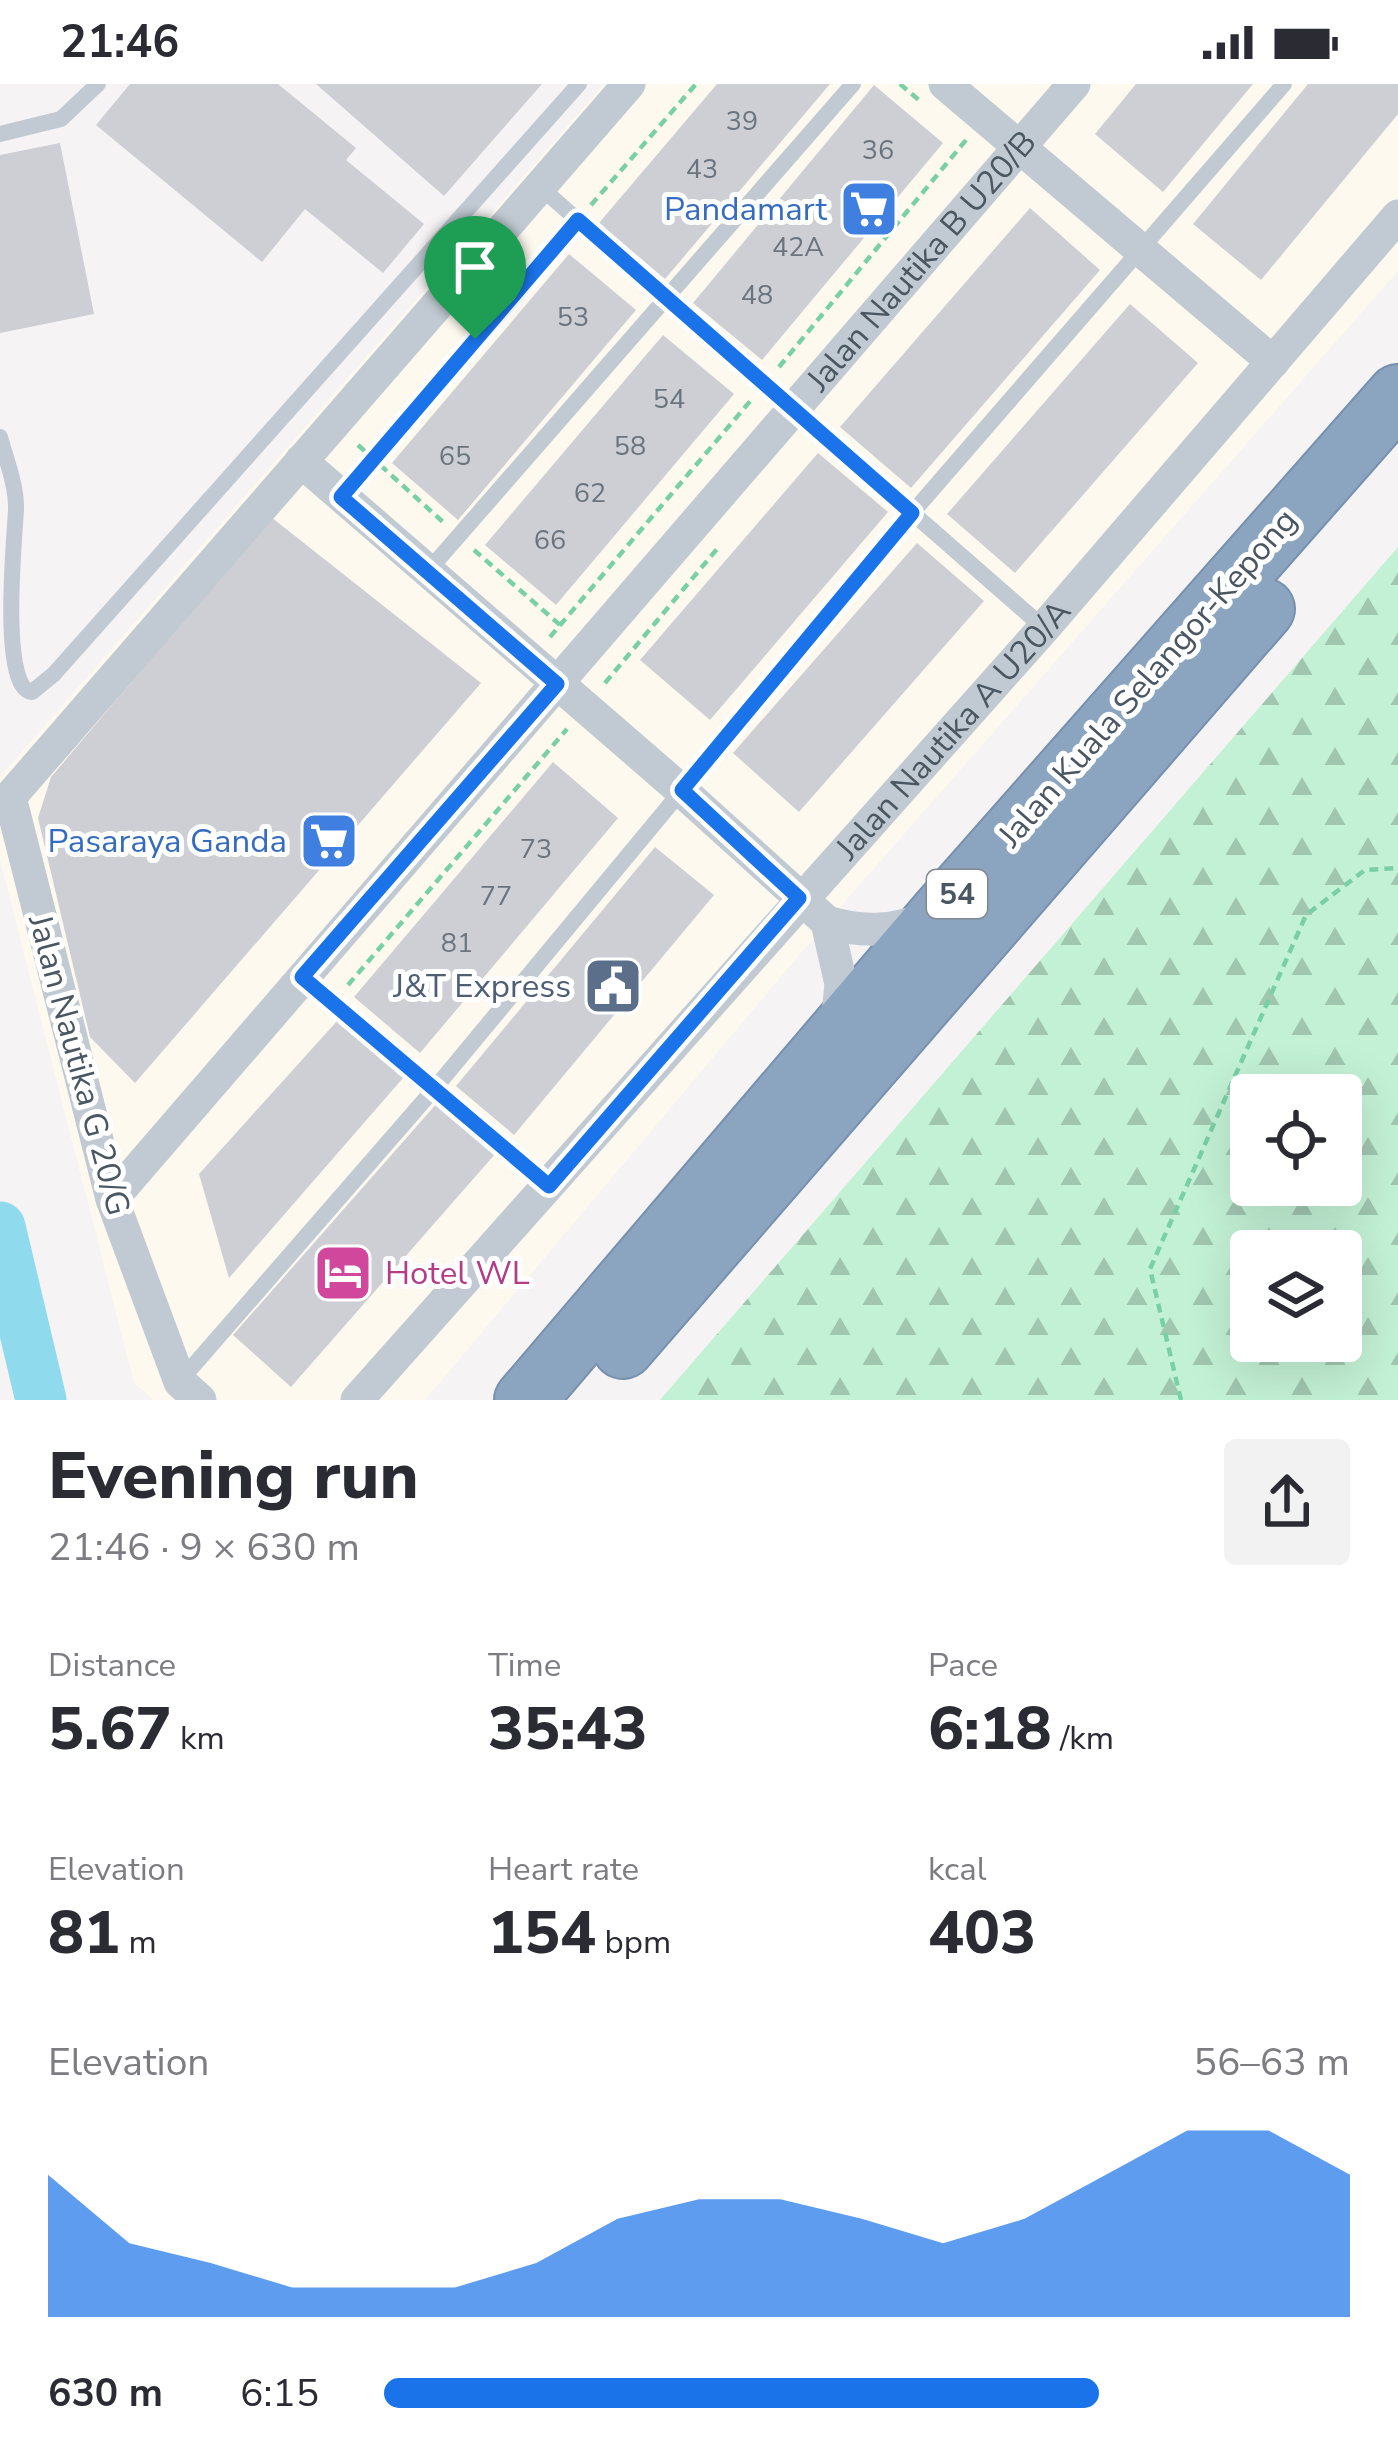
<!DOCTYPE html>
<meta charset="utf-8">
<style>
body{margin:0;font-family:"Nunito Sans",sans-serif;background:#f2f2f3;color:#2b2b33;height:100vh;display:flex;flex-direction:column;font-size:45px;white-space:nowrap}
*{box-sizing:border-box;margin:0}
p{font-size:39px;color:#7c7c81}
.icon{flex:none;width:66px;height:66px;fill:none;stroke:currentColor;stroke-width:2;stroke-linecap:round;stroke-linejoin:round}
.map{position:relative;height:1316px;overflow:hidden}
.drawer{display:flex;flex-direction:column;background:#fff;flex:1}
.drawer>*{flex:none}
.buttons{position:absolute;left:1230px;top:990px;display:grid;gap:24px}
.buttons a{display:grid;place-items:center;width:132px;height:132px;border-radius:12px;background:#fff;box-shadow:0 12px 48px #0002;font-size:60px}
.pin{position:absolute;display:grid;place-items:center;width:102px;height:102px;color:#fff;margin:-123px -51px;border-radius:50% 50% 50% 0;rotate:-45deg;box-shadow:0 0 12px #0007}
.pin .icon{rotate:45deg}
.round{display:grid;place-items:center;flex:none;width:126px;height:126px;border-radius:12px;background:#f2f2f3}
.summary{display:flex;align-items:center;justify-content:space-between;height:204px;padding:0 48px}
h1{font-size:66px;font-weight:800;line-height:90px}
.figures{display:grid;grid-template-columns:repeat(3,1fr);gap:18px;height:204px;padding:12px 48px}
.figures div{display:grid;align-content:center}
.figures b{font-size:60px;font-weight:800}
.figures small{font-size:33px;font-weight:400}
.figures p{font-size:33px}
.chart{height:336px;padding:24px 48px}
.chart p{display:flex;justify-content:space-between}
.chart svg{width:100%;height:216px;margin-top:12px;fill:#1a73e8;opacity:.7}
ul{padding:0 48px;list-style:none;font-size:39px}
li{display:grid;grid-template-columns:192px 144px 1fr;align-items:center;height:90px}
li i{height:30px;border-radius:15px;background:#1a73e8}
.status{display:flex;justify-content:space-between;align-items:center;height:84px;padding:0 60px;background:#fff;direction:ltr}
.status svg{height:33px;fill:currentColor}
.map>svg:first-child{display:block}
</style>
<div class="status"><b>21:46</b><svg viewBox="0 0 49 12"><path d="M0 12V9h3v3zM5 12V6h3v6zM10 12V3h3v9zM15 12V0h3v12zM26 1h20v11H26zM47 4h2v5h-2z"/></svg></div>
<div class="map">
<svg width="1398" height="1316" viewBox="0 0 1398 1316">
<defs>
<pattern id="forest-firs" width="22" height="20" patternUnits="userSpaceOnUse" patternTransform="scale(3)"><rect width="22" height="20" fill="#c3f1d5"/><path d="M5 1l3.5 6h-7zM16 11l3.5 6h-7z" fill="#a0c6b0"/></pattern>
</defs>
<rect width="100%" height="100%" fill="#f5f3f3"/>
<polygon fill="#fdf9ef" points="604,0 1398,0 1398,187 827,838 425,1316 153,1316 134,1299 0,776 0,693"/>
<path fill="url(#forest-firs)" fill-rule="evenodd" d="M1398 463V1316H660ZM1251 1011H1341V1101H1251ZM1251 1167H1341V1257H1251Z"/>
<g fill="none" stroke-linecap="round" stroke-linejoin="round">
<polyline stroke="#90daee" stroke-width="51" points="0,1143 41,1316"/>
</g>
<g fill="#cdcfd5">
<polygon points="130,0 278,0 356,64 346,76 424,140 383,189 305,125 262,178 96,41"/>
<polygon points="316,0 542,0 444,112"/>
<polygon points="717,0 830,0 665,195 599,139"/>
<polygon points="1136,0 1253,0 1163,108 1095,50"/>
<polygon points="1308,0 1398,0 1398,30 1261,196 1193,140"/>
<polygon points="874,1 943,59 762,276 693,219"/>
<polygon points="60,59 94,230 0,249 0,71"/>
<polygon points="1030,124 1100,186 911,404 840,343"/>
<polygon points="569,170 636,226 458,436 392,379"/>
<polygon points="1130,220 1198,279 1015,489 947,430"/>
<polygon points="663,251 734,310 556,521 485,461"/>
<polygon points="818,369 888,428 710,636 640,576"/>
<polygon points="271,433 481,599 135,999 90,953 38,734 51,693"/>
<polygon points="917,459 984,517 799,728 733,669"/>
<polygon points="553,678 618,734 420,969 354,913"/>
<polygon points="655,763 714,811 514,1051 456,1002"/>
<polygon points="337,937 403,994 229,1194 199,1090"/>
<polygon points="438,1018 496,1069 291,1303 233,1251"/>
</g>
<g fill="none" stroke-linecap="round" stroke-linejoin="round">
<g stroke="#7690ad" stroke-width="64">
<g id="highway">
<polyline points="623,1264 1264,525"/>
<polyline points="525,1316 940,830 1398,311"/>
</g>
</g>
<g stroke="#7ad0a6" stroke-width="4.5" stroke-dasharray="9 6" stroke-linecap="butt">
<polyline points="900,0 919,16"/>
<polyline points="591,121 696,0"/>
<polyline points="779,283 966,56"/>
<polyline points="358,361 443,438"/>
<polyline points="360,389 563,152"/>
<polyline points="474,466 560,541"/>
<polyline points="550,553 752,315"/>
<polyline points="605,599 717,465"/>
<polyline points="348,901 567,645"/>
<polyline points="1181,1316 1150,1185 1306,831 1365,786 1398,784"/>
</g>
<g stroke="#c1cad2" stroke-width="16">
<polyline points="0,50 61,35 98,0"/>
<polyline points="540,103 1044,544"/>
<path d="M0 353C6 375 17 403 16 426 14 460 0 605 32 608L54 590 579 0"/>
<polyline points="428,487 853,0"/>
<polyline points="302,894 549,1102"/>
<polyline points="180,1297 435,1004 912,429 1284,0"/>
</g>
<g stroke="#c1cad2" stroke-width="33">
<polyline points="945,0 1273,278"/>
<path d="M301 377 682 707 827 838C863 849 891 847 926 835"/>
<polyline points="827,838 841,900 837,940"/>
<path id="s1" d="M112 1115 1074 0"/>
<polyline points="200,1316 180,1298 112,1115 10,713 629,0"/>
<path id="s2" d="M357 1316 1044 544 1398 132"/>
</g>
<use href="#highway" stroke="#8ba5c1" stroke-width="60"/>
</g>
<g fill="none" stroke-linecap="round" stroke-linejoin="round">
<g stroke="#fff" stroke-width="24">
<polygon id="route" points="578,136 912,429 682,706 799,814 549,1102 302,893 557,600 341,413"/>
</g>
<use href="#route" stroke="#1a73e8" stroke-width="15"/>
</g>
<defs>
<g id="supermarket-square" transform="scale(3)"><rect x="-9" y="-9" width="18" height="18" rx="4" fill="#3f7fe0" stroke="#fff"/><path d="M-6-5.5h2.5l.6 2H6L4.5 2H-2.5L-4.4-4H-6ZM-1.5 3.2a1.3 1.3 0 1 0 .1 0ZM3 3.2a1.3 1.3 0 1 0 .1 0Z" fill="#fff"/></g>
<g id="civic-square" transform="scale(3)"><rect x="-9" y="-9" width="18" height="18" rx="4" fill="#5c6f8a" stroke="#fff"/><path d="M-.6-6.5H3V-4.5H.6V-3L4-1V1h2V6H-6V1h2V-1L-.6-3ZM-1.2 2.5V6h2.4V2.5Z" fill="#fff"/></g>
<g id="hotel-square" transform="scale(3)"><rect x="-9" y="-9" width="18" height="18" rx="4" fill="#d1479c" stroke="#fff"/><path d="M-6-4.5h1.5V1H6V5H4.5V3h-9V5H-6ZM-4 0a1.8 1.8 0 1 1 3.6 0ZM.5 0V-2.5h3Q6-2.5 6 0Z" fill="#fff"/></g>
</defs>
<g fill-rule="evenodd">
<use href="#supermarket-square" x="869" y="125"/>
<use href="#supermarket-square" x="329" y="757"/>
<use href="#civic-square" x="613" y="902"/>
<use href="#hotel-square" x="343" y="1189"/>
</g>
<g text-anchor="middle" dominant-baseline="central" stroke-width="10" stroke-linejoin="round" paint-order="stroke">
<g font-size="27" fill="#6b747e">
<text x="742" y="37">39</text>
<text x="878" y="66">36</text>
<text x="702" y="85">43</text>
<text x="798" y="163">42A</text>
<text x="757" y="211">48</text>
<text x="573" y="233">53</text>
<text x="669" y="315">54</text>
<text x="630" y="362">58</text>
<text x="455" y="372">65</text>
<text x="590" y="409">62</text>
<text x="550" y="456">66</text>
<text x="536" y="765">73</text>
<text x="496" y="812">77</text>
<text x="457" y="859">81</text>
</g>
<rect fill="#fff" stroke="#808990" stroke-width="3" x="927" y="786" width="60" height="48" rx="9"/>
<g font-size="30" font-weight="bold" fill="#4a5661">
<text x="957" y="810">54</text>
</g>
<g font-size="33" fill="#366cbe" stroke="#fff" text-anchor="end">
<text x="827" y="125">Pandamart</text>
<text x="287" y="757">Pasaraya Ganda</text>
</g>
<g font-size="33" fill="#4a5661" stroke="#fff">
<text stroke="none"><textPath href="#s1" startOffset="1239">Jalan Nautika B U20/B</textPath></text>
<text transform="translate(1148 594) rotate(-49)">Jalan Kuala Selangor-Kepong</text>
<text stroke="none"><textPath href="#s2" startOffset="897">Jalan Nautika A U20/A</textPath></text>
<text transform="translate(79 981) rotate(75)">Jalan Nautika G 20/G</text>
</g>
<g font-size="33" fill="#4e5e75" stroke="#fff" text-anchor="end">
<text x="571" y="902">J&amp;T Express</text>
</g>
<g font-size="33" fill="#b23c85" stroke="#fff" text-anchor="start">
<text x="385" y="1189">Hotel WL</text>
</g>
</g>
</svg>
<div class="buttons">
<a><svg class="icon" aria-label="locate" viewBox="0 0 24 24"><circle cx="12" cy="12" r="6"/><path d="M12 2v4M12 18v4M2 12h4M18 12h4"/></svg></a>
<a><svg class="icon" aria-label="layers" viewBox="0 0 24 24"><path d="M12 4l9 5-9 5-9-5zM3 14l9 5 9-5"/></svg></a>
</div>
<div class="pin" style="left:475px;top:255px;background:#1e9e55"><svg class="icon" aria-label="arrive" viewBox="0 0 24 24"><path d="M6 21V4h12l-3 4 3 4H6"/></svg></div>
</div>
<section class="drawer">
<div class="summary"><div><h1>Evening run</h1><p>21:46 · 9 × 630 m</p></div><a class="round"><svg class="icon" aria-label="share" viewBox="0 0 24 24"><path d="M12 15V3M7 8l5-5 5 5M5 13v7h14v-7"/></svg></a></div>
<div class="figures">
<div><p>Distance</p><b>5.67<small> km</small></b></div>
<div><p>Time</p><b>35:43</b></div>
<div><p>Pace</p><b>6:18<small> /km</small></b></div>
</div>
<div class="figures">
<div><p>Elevation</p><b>81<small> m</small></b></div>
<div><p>Heart rate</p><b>154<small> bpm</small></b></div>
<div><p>kcal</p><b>403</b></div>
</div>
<div class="chart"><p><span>Elevation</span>56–63 m</p>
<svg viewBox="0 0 160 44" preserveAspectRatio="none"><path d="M0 44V15L10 29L20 33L30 38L40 38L50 38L60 33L70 24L80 20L90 20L100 24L110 29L120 24L130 15L140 6L150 6L160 15V44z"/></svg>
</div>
<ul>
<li><b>630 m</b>6:15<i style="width:74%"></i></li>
</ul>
</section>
